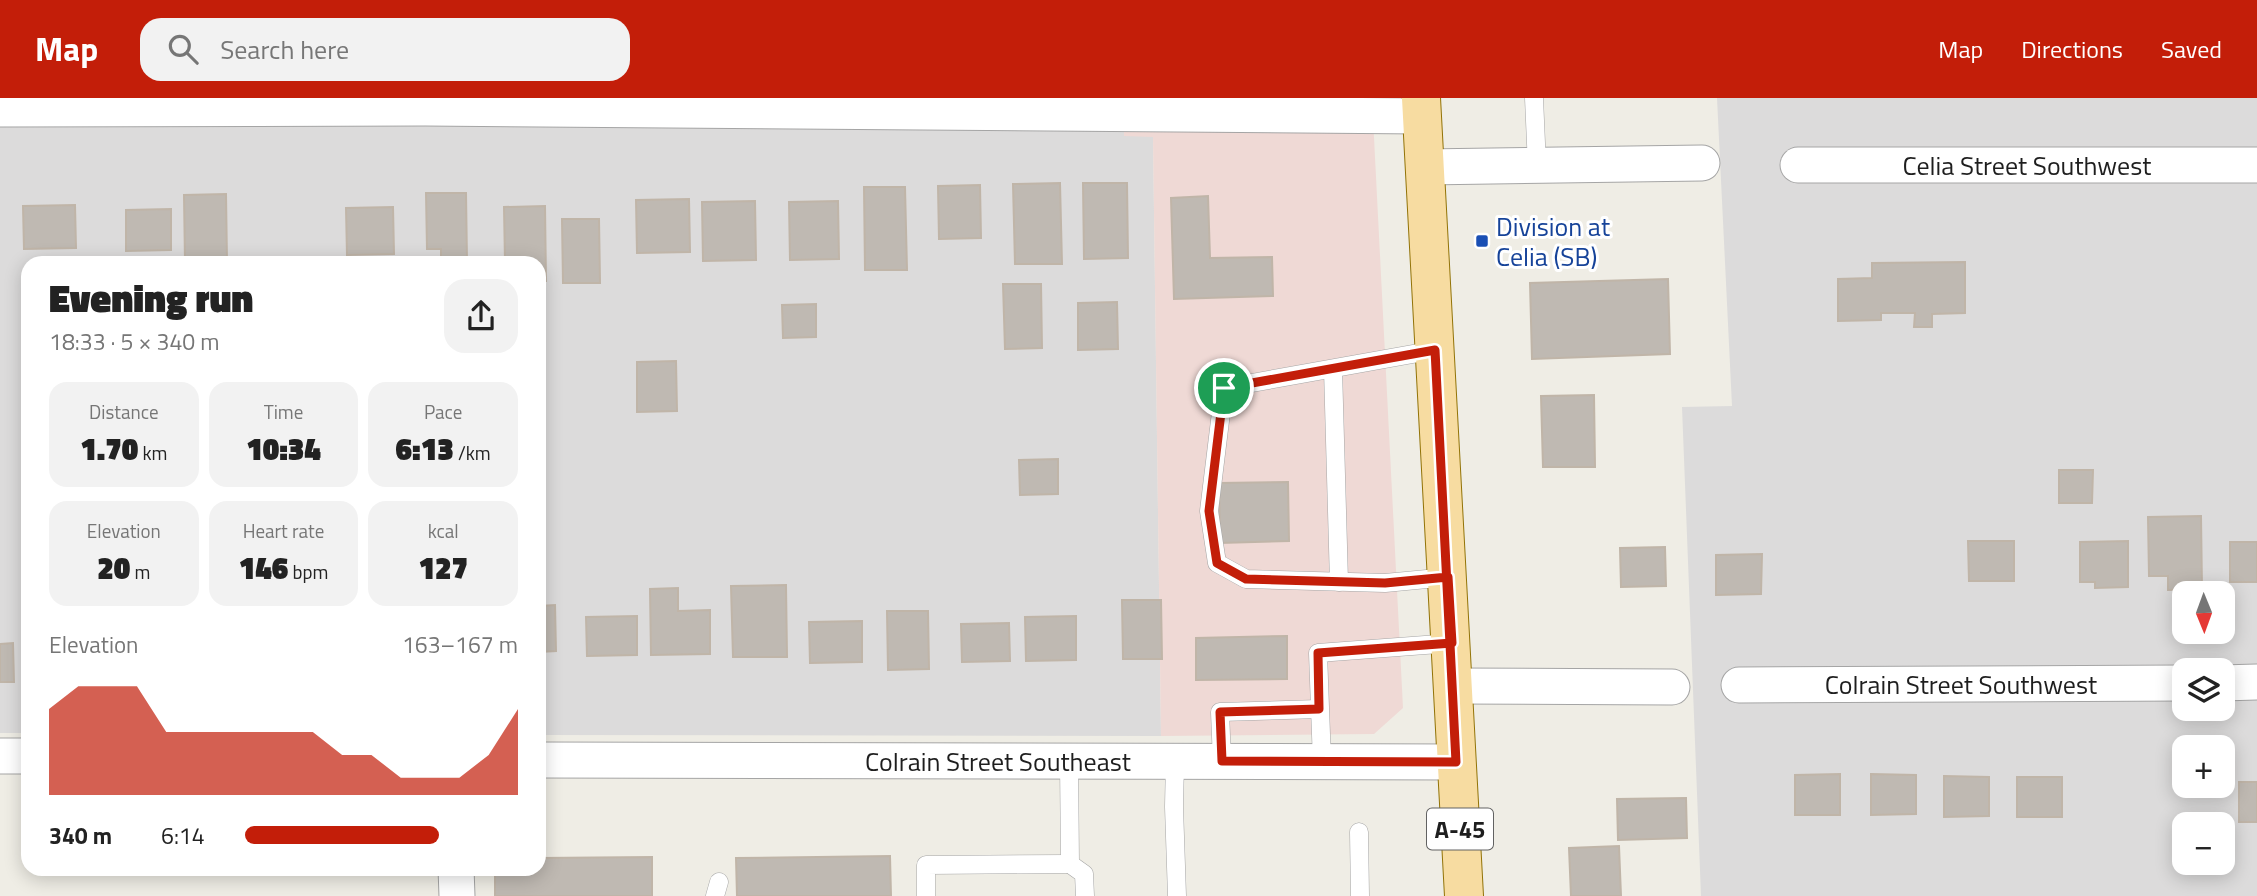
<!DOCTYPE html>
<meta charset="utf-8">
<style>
body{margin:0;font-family:"Titillium Web",sans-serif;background:#f2f2f2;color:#222;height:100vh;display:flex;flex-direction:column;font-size:26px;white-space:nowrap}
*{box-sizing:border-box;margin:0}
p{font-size:23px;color:#767676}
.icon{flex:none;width:38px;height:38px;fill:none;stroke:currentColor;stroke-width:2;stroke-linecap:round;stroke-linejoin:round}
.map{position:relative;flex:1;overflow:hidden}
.sheet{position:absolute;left:21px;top:158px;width:525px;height:620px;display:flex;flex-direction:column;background:#fff;border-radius:21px;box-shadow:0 4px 18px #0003}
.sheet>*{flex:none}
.needle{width:46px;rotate:179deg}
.buttons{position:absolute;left:2172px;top:483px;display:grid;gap:14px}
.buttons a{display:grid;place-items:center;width:63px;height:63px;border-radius:14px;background:#fff;box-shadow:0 4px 18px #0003;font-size:35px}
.pin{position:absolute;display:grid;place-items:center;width:60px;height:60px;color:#fff;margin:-30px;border:4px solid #fff;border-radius:50%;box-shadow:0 2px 7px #0007}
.round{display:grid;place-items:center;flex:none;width:74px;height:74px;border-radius:21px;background:#f2f2f2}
.summary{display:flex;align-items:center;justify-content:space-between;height:119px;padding:0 28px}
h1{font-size:38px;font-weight:800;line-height:52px}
.metrics{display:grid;grid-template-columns:repeat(3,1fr);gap:10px;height:119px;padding:7px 28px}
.metrics div{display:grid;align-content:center;border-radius:18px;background:#f2f2f2;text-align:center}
.metrics b{font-size:30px;font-weight:800}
.metrics small{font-size:19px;font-weight:400}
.metrics p{font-size:19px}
.chart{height:196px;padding:14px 28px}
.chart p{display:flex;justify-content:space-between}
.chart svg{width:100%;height:126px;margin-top:7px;fill:#c31e09;opacity:.7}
ul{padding:0 28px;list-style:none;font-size:23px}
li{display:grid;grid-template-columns:112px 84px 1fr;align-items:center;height:52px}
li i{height:18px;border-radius:9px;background:#c31e09}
header{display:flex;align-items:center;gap:42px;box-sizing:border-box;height:98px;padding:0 35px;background:#c31e09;color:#fff}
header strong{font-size:33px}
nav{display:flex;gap:38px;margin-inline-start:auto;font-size:24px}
.search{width:490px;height:63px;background:#f2f2f2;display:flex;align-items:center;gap:18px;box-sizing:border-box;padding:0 24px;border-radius:21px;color:#767676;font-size:26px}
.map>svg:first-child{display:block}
</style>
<header>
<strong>Map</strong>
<div class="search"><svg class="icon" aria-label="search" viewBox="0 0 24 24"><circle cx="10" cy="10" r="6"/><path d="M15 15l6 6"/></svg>Search here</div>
<nav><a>Map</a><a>Directions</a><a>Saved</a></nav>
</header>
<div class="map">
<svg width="2257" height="798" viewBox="0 0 2257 798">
<rect width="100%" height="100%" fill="#efede5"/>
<g fill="#dcdbdb" fill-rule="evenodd">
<polygon points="0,0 1123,0 1153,39 1161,638 539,637 539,164 28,164 28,635 0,635"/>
<path d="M1717 0H2257V798H1701L1682 309 1732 308ZM2184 495H2222V534H2184ZM2184 572H2222V611H2184ZM2184 649H2222V688H2184ZM2184 726H2222V765H2184Z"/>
</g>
<polygon fill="#efd9d5" points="1123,0 1372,0 1403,610 1374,636 1161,638 1153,39 1124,38"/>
<g fill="#bfb9b2" stroke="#c0b5a8" stroke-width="2">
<polygon points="1060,85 1062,166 1015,166 1013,86"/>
<polygon points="1083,85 1127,85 1128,160 1084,161"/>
<polygon points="980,87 981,140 939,141 938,88"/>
<polygon points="864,89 905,89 907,172 865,172"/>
<polygon points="426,95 466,95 467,164 441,164 441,151 427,151"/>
<polygon points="226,96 227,164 185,164 184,97"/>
<polygon points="1208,98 1210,160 1272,159 1273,198 1174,201 1171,100"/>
<polygon points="689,101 690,154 637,155 636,102"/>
<polygon points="755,103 756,162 703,163 702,104"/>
<polygon points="838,103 839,161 790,162 789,104"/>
<polygon points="75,107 76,150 24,151 23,108"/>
<polygon points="545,108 546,183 539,183 539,164 505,164 504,109"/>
<polygon points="393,109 394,156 347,157 346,110"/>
<polygon points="171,111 171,152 126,153 126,112"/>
<polygon points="562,121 599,121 600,185 563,185"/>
<polygon points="1965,164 1965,215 1932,216 1932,229 1914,229 1915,215 1881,215 1881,222 1838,223 1838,181 1872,180 1872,165"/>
<polygon points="1668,181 1670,256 1532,261 1530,185"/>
<polygon points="1003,186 1041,186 1042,250 1005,251"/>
<polygon points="1117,204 1118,251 1078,252 1078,205"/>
<polygon points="816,206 816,239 783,240 782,207"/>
<polygon points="676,263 677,313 637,314 637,264"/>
<polygon points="1594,297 1595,369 1543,369 1541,298"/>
<polygon points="1058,361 1058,396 1020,397 1019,362"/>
<polygon points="2059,372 2093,372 2092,405 2059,405"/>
<polygon points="1288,384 1289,443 1220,445 1219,385"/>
<polygon points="2201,418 2202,491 2168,492 2168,478 2149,478 2148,419"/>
<polygon points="1968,443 2014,443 2014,483 1969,483"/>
<polygon points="2128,443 2128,489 2095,490 2095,484 2080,484 2080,444"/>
<rect x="2230" y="444" width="27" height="40"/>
<polygon points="1665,449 1666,488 1621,489 1620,450"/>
<polygon points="1762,456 1761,496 1716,497 1716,457"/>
<polygon points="786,487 787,559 733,559 731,488"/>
<polygon points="678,490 678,513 710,512 710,556 651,557 650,491"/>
<polygon points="1122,502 1161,502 1162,561 1123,561"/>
<polygon points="555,507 556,553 539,554 539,508"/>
<polygon points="887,513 928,513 929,571 888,572"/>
<polygon points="637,518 637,557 587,558 586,519"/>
<polygon points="1076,518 1076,562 1026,563 1025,519"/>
<polygon points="862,523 862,564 810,565 809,524"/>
<polygon points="1009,525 1010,563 962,564 961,526"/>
<polygon points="1287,538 1287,581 1196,582 1196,540"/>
<polygon points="13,545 14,584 0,584 0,546"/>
<polygon points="1840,676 1840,717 1795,717 1795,677"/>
<polygon points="1871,676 1916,677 1916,716 1871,717"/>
<polygon points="1944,678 1989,679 1989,718 1944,719"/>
<rect x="2017" y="679" width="45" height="40"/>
<rect x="2239" y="684" width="18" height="40"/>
<polygon points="1686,700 1687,740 1618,742 1617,701"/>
<polygon points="1619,748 1621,798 1571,798 1569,750"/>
<polygon points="890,758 891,798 737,798 736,760"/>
<polygon points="652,759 652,798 495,798 495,770 539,770 539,760"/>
</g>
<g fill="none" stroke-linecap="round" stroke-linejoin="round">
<g stroke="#a5a5a5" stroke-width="19">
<g id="lane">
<polyline points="1534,0 1537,68"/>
<polyline points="1435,252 1224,290 1209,413 1217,465 1246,481 1385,485 1448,479"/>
<polyline points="1333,271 1339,484"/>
<polyline points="1069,663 1070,766 1084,776 1085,798"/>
<polyline points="1175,663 1174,709 1177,798"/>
<polyline points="1222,663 1220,614 1319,611"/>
<polyline points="1322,664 1318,555 1452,545"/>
<polyline points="1359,734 1360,798"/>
<polyline points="715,798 719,784"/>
<polyline points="926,798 926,767 1070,766"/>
</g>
</g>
<g stroke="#a5a5a5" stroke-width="37">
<g id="street">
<polyline points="0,11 425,10 1422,18"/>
<polyline points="1798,67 2257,67"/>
<polyline points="1425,69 1702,65"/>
<polyline points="2222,585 2257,584"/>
<polyline points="1739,587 2184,585"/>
<polyline points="1453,588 1672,589"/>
<polyline points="0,658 28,658"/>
<polyline points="539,662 1456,664"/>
<polyline points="456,770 457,798"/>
</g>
</g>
<g stroke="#927307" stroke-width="40">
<polyline id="primary" points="1421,0 1464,798"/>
</g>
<use href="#lane" stroke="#fff" stroke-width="18"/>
<use href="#street" stroke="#fff" stroke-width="35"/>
<use href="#primary" stroke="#f7dca1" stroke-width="38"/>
</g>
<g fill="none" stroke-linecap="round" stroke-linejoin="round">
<g stroke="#fff" stroke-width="14">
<polyline id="route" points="1224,290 1209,413 1217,465 1246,481 1385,485 1448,479 1452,545 1318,555 1319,611 1220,614 1222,663 1456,664 1435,252 1224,290"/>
</g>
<use href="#route" stroke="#c31e09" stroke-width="9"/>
</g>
<rect fill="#1a4fb4" stroke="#fff" stroke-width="2.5" x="1475" y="136" width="14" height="14" rx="3.5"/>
<g text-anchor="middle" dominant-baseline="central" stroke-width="6" stroke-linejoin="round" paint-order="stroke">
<rect fill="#fff" stroke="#626262" stroke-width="2" x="1427" y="710.5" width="66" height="41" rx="5"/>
<g font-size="24" font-weight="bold" fill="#1e1e1e">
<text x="1460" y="731">A-45</text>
</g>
<g font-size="26" fill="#1e1e1e" stroke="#fff">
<text x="2027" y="67">Celia Street Southwest</text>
<text x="1961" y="586">Colrain Street Southwest</text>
<text x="998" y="663">Colrain Street Southeast</text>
</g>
<g font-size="26" fill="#164399" stroke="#fff" text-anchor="start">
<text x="1496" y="128">Division at<tspan x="1496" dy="30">Celia (SB)</tspan></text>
</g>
</g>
</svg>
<div class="buttons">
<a><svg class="needle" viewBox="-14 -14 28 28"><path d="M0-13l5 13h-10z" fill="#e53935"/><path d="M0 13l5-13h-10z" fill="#767676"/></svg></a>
<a><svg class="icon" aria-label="layers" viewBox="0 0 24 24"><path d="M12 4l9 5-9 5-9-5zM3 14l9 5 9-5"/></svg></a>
<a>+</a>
<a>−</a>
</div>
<div class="pin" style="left:1224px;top:290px;background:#1e9e55"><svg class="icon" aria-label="arrive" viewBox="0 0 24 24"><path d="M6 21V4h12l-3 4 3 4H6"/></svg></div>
<section class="sheet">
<div class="summary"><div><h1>Evening run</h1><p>18:33 · 5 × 340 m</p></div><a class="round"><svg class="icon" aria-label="share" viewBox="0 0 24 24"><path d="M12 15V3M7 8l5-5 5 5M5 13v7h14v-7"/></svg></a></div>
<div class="metrics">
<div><p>Distance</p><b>1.70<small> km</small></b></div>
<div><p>Time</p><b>10:34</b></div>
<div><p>Pace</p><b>6:13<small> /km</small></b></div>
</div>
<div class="metrics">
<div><p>Elevation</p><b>20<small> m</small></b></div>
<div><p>Heart rate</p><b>146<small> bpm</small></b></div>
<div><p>kcal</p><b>127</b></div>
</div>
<div class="chart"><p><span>Elevation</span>163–167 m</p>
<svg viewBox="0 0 160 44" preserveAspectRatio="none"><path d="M0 44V14L10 6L20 6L30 6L40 22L50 22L60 22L70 22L80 22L90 22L100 30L110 30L120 38L130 38L140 38L150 30L160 14V44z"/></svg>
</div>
<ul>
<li><b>340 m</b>6:14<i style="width:71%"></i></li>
</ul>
</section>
</div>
